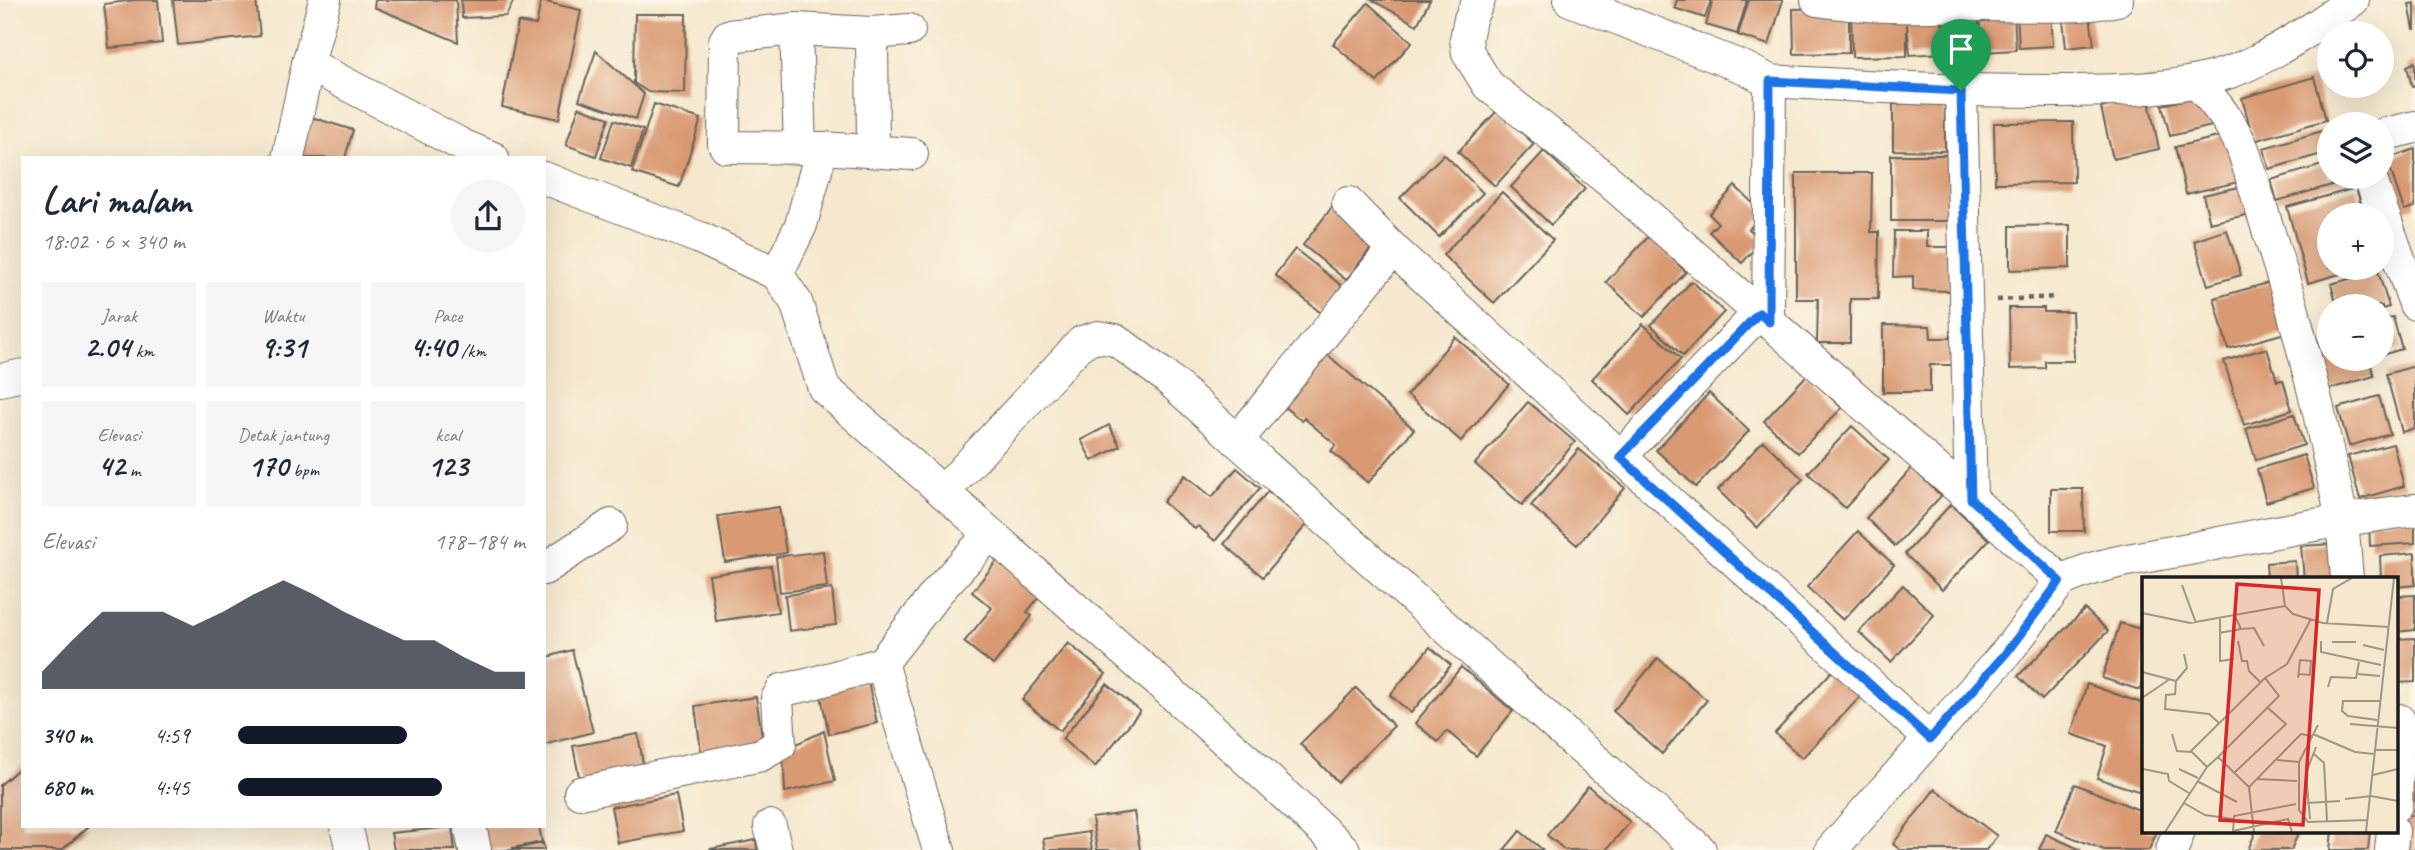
<!DOCTYPE html>
<html lang="id">
<meta charset="utf-8">
<style>
body{margin:0;font-family:Caveat,sans-serif;background:#f6f6f7;color:#1f2937;height:100vh;display:flex;flex-direction:column;font-size:26px;white-space:nowrap}
*{box-sizing:border-box;margin:0}
p{font-size:23px;color:#747a83}
.icon{flex:none;width:38px;height:38px;fill:none;stroke:currentColor;stroke-width:2;stroke-linecap:round;stroke-linejoin:round}
.map{position:relative;flex:1;overflow:hidden}
.side{position:absolute;left:21px;top:156px;width:525px;height:672px;display:flex;flex-direction:column;background:#fff;border-radius:0px;box-shadow:0 7px 28px #0002}
.side>*{flex:none}
.controls{position:absolute;left:2317px;top:21px;display:grid;gap:14px}
.controls a{display:grid;place-items:center;width:77px;height:77px;border-radius:50%;background:#fff;box-shadow:0 7px 28px #0002;font-size:35px}
.pin{position:absolute;display:grid;place-items:center;width:60px;height:60px;color:#fff;margin:-72px -30px;border-radius:50% 50% 50% 0;rotate:-45deg;box-shadow:0 0 7px #0007}
.pin .icon{rotate:45deg}
.round{display:grid;place-items:center;flex:none;width:74px;height:74px;border-radius:37px;background:#f6f6f7}
.headline{display:flex;align-items:center;justify-content:space-between;height:119px;padding:0 21px}
h1{font-size:38px;font-weight:700;line-height:52px}
.stats{display:grid;grid-template-columns:repeat(3,1fr);gap:10px;height:119px;padding:7px 21px}
.stats div{display:grid;align-content:center;border-radius:0px;background:#f6f6f7;text-align:center}
.stats b{font-size:30px;font-weight:700}
.stats small{font-size:19px;font-weight:400}
.stats p{font-size:19px}
.chart{height:196px;padding:14px 21px}
.chart p{display:flex;justify-content:space-between}
.chart svg{width:100%;height:126px;margin-top:7px;fill:#111827;opacity:.7}
ul{padding:0 21px;list-style:none;font-size:23px}
li{display:grid;grid-template-columns:112px 84px 1fr;align-items:center;height:52px}
li i{height:18px;border-radius:9px;background:#111827}
.map>svg:first-child{display:block}
</style>
<div class="map">
<svg width="2415" height="850" viewBox="0 0 2415 850">
<rect width="100%" height="100%" fill="#fcf5e5"/>
<filter id="ink" filterUnits="userSpaceOnUse"><feTurbulence type="fractalNoise" baseFrequency=".0143" numOctaves="2"/><feDisplacementMap in="SourceGraphic" scale="14" xChannelSelector="R" yChannelSelector="G"/><feConvolveMatrix kernelMatrix="1 2 1 2 8 2 1 2 1" color-interpolation-filters="sRGB"/></filter>
<filter id="wash" filterUnits="userSpaceOnUse"><feTurbulence type="fractalNoise" baseFrequency=".00686" numOctaves="4" result="noise"/><feDisplacementMap in="SourceGraphic" scale="28" xChannelSelector="R" yChannelSelector="G"/><feGaussianBlur stdDeviation="1.57" result="paint"/><feColorMatrix in="noise" values="0 0 0 0 0 0 0 0 0 0 0 0 0 0 0 0 0 1.4 0 .05"/><feComposite in="paint" operator="in"/></filter>
<g filter="url(#wash)">
<rect width="100%" height="100%" fill="#f5e8ce"/>
<g id="blocks">
<g fill="#d99972">
<polygon points="135,0 158,0 162,43 109,48 104,4"/>
<polygon points="173,0 256,0 260,36 178,45"/>
<polygon points="375,0 456,0 458,42 374,7"/>
<polygon points="461,0 514,0 506,16 462,18"/>
<polygon points="1372,0 1430,0 1417,25"/>
<polygon points="1677,0 1711,0 1705,18 1674,8"/>
<polygon points="1713,0 1747,0 1737,34 1706,25"/>
<polygon points="1749,0 1783,0 1769,45 1738,35"/>
<polygon points="541,1 581,10 559,119 502,107 518,22 536,25"/>
<polygon points="1368,3 1412,42 1377,82 1333,44"/>
<polygon points="2415,3 2415,29 2414,29 2409,4"/>
<polygon points="1849,8 1849,53 1794,54 1793,9"/>
<polygon points="2089,8 2094,45 2066,48 2062,11"/>
<polygon points="2051,9 2053,46 2019,48 2017,12"/>
<polygon points="1851,12 1942,16 1944,53 1910,55 1907,24 1907,56 1852,57"/>
<polygon points="1978,13 1980,50 1946,52 1943,16"/>
<polygon points="2014,13 2016,50 1982,52 1980,15"/>
<polygon points="635,14 686,14 685,93 648,92 634,83"/>
<polygon points="596,51 644,94 636,119 579,100"/>
<polygon points="2415,62 2415,86 2412,87 2407,66"/>
<polygon points="2314,77 2326,120 2254,141 2242,98"/>
<polygon points="2204,95 2212,126 2170,136 2162,105"/>
<polygon points="2148,96 2159,149 2113,159 2101,108"/>
<polygon points="1945,103 1945,151 1893,150 1893,104"/>
<polygon points="654,104 701,119 679,187 632,172"/>
<polygon points="579,107 609,118 596,156 566,145"/>
<polygon points="1498,110 1534,144 1495,186 1458,152"/>
<polygon points="311,117 353,130 345,158 299,158"/>
<polygon points="614,120 643,130 631,168 601,158"/>
<polygon points="2073,122 2074,182 1995,183 1994,123"/>
<polygon points="2329,129 2329,152 2269,169 2264,148"/>
<polygon points="2231,134 2243,181 2186,194 2175,147"/>
<polygon points="2415,149 2415,207 2404,210 2387,159"/>
<polygon points="1544,151 1585,189 1551,225 1511,187"/>
<polygon points="1444,154 1483,193 1439,237 1400,198"/>
<rect x="1891" y="155" width="59" height="66"/>
<polygon points="2329,163 2329,177 2359,177 2277,201 2271,180"/>
<polygon points="1796,173 1872,173 1871,232 1879,232 1878,299 1850,299 1850,343 1817,343 1818,299 1796,299"/>
<polygon points="2248,185 2255,213 2210,223 2203,195"/>
<polygon points="1735,186 1763,213 1749,229 1762,241 1742,263 1709,232 1718,223 1709,214"/>
<polygon points="2356,188 2364,215 2329,215 2329,268 2361,268 2308,283 2287,207"/>
<polygon points="1502,192 1553,240 1494,303 1443,255"/>
<polygon points="1332,207 1376,242 1346,280 1303,245"/>
<polygon points="2070,225 2070,268 2010,270 2010,226"/>
<polygon points="2227,230 2241,275 2208,285 2194,241"/>
<polygon points="1894,231 1927,231 1927,247 1951,247 1950,291 1913,290 1913,276 1893,277"/>
<polygon points="1649,236 1686,272 1644,317 1606,282"/>
<polygon points="1295,249 1342,286 1321,313 1275,275"/>
<polygon points="2378,271 2389,307 2382,309 2382,306 2337,306 2331,284"/>
<polygon points="1692,281 1724,312 1683,356 1651,325"/>
<polygon points="2275,281 2289,332 2228,349 2214,298"/>
<polygon points="2009,308 2044,308 2044,312 2072,312 2074,361 2045,361 2045,368 2010,369"/>
<polygon points="2393,317 2402,349 2382,355 2382,320"/>
<polygon points="1643,324 1681,359 1629,415 1592,379"/>
<polygon points="1883,325 1930,326 1931,338 1954,338 1954,365 1930,365 1930,392 1883,392"/>
<polygon points="1455,337 1509,384 1461,441 1407,395"/>
<polygon points="2329,345 2329,359 2369,359 2374,376 2323,391 2311,350"/>
<polygon points="2267,348 2277,381 2283,380 2292,410 2244,425 2224,361"/>
<polygon points="1322,350 1414,429 1368,483 1331,451 1336,445 1304,418 1302,421 1278,402"/>
<polygon points="2415,366 2415,428 2402,432 2386,374"/>
<polygon points="1807,375 1842,408 1798,453 1764,421"/>
<polygon points="1709,393 1749,431 1696,487 1656,450"/>
<polygon points="2379,396 2390,434 2349,446 2338,408"/>
<polygon points="1528,402 1575,442 1522,505 1475,464"/>
<polygon points="2294,414 2304,445 2256,460 2246,429"/>
<polygon points="1109,425 1120,446 1092,461 1081,440"/>
<polygon points="1852,426 1889,460 1845,508 1808,473"/>
<polygon points="1763,441 1803,479 1757,528 1718,490"/>
<polygon points="2393,444 2404,486 2360,499 2348,456"/>
<polygon points="1579,449 1625,488 1577,545 1531,506"/>
<polygon points="2304,455 2314,488 2266,502 2257,469"/>
<polygon points="1237,468 1260,488 1215,541 1198,526 1195,529 1163,502 1185,475 1212,497"/>
<polygon points="1912,468 1941,496 1895,546 1866,518"/>
<polygon points="2051,489 2083,489 2084,531 2051,531"/>
<polygon points="1268,491 1307,524 1263,577 1224,544"/>
<polygon points="1951,504 1989,540 1942,590 1905,554"/>
<polygon points="779,507 786,553 725,562 718,516"/>
<polygon points="2415,518 2415,543 2370,546 2369,521"/>
<polygon points="1858,531 1894,565 1843,620 1807,587"/>
<polygon points="2334,544 2337,579 2304,579 2301,546"/>
<polygon points="823,551 827,587 780,592 776,557"/>
<polygon points="1004,552 1047,587 1027,612 1032,616 993,665 964,642 992,608 972,592"/>
<polygon points="2415,553 2415,585 2396,587 2396,579 2381,579 2380,556"/>
<polygon points="2295,561 2296,579 2267,579 2266,563"/>
<polygon points="771,566 778,612 716,621 709,575"/>
<polygon points="1903,585 1934,615 1891,662 1859,632"/>
<polygon points="832,589 836,625 789,631 785,595"/>
<polygon points="2415,595 2415,630 2396,632 2396,596"/>
<polygon points="2085,609 2108,631 2042,700 2018,676"/>
<polygon points="2120,623 2144,630 2144,679 2140,690 2102,678"/>
<polygon points="2415,638 2415,682 2396,683 2396,639"/>
<polygon points="1068,643 1106,674 1060,731 1022,700"/>
<polygon points="1430,647 1451,665 1411,713 1390,695"/>
<polygon points="572,650 593,732 544,745 544,658"/>
<polygon points="1658,658 1707,700 1662,754 1613,711"/>
<polygon points="1461,667 1513,711 1476,756 1447,731 1438,742 1415,723"/>
<polygon points="1835,668 1863,694 1802,758 1775,733"/>
<polygon points="868,681 877,723 829,734 820,691"/>
<polygon points="1107,684 1140,711 1095,767 1062,739"/>
<polygon points="2087,684 2144,704 2144,793 2097,778 2107,746 2071,734"/>
<polygon points="1356,688 1394,726 1338,782 1300,744"/>
<polygon points="756,697 763,743 701,752 695,706"/>
<polygon points="2406,726 2415,727 2415,810 2401,809"/>
<polygon points="824,731 835,781 785,792 783,750"/>
<polygon points="638,734 644,770 580,782 573,746"/>
<polygon points="23,765 23,826 89,826 62,850 0,850 0,785"/>
<polygon points="2075,784 2144,812 2144,831 2157,831 2149,850 2104,850 2056,831"/>
<polygon points="1588,786 1630,822 1606,850 1565,850 1547,835"/>
<polygon points="1935,789 1997,836 1986,850 1900,850 1893,844"/>
<polygon points="676,795 683,831 618,843 611,807"/>
<polygon points="1134,812 1140,850 1097,850 1092,818"/>
<polygon points="2398,815 2415,816 2415,850 2397,850"/>
<polygon points="476,826 539,826 542,842 513,848 514,850 481,850"/>
<polygon points="452,827 455,850 394,850 391,833"/>
<polygon points="1520,831 1543,850 1504,850"/>
<polygon points="2256,831 2290,831 2298,834 2291,850 2248,850"/>
<polygon points="2332,831 2370,831 2368,850 2330,850"/>
<polygon points="1089,832 1092,850 1045,850 1043,839"/>
<polygon points="2046,834 2081,850 2039,850"/>
<polygon points="756,840 757,850 710,850 710,849"/>
<polygon points="543,843 544,850 515,850 515,849"/>
</g>
</g>
</g>
<g filter="url(#ink)">
<use href="#blocks" fill-opacity="0" stroke="#68635a" stroke-width="2"/>
<g fill="none" stroke-linecap="round" stroke-linejoin="round">
<g stroke="#68635a" stroke-width="34">
<g id="minor">
<path d="M1479 0 1470 19 1466 39 1468 53 1488 85 1609 181 1971 499 2061 581C2100 562 2146 557 2189 549 2264 534 2339 519 2415 510"/>
<path d="M1570 0 1745 68 1770 81C1864 86 1957 91 2051 91 2106 91 2177 91 2230 72 2267 59 2321 24 2353 0"/>
<path d="M1817 0C1872 9 1928 6 1983 5 2028 5 2073 9 2117 0"/>
<polyline points="796,29 800,148"/>
<polyline points="872,33 909,30"/>
<polyline points="308,64 464,146 493,158"/>
<path d="M2196 82C2216 103 2231 122 2243 149L2292 307 2318 408 2342 519 2347 579"/>
<polyline points="1961,91 1971,499"/>
<polyline points="2382,135 2415,127"/>
<polyline points="873,151 872,33 796,29 728,36 725,41 724,144 726,147 822,148 912,154"/>
<polyline points="288,158 308,64 325,0"/>
<polyline points="2370,177 2415,304"/>
<polyline points="544,178 700,238 777,274 796,302 824,388 943,492"/>
<polyline points="1348,203 1393,249"/>
<polyline points="777,274 801,225 822,148"/>
<polyline points="1768,322 1770,81"/>
<polyline points="0,380 23,375"/>
<polyline points="1237,441 1393,249 1930,739"/>
<polyline points="1620,457 1759,313"/>
<polyline points="544,569 611,525"/>
<polyline points="882,663 939,850"/>
<polyline points="580,793 761,755 780,744 777,699 782,690 807,685 882,663 938,591 990,534"/>
<polyline points="2396,805 2399,720"/>
<polyline points="346,826 352,850"/>
<polyline points="470,826 475,850"/>
<polyline points="770,826 776,850"/>
<polyline points="1344,850 1244,757 943,492 1082,342 1098,337 1116,340 1166,377 1574,742 1700,850"/>
<polyline points="1831,850 2006,653 2061,581"/>
<polyline points="2172,850 2179,831"/>
<polyline points="2391,850 2393,831"/>
</g>
</g>
<polyline stroke="#68635a" stroke-width="4.5" stroke-dasharray="5 5" stroke-linecap="butt" points="1997,300 2057,297"/>
<use href="#minor" stroke="#fff" stroke-width="32"/>
</g>
</g>
<g fill="none" stroke-linecap="round" stroke-linejoin="round" filter="url(#ink)">
<g stroke="#fff" stroke-width="14">
<polygon id="route" points="1770,81 1961,91 1971,499 2060,581 2006,653 1930,739 1620,457 1759,313 1769,322"/>
</g>
<use href="#route" stroke="#1a73e8" stroke-width="9"/>
</g>
<g transform="translate(2142 577)">
<rect width="256" height="256" fill="#f5e8ce"/>
<path fill="none" stroke="#9e9687" stroke-width="2" d="M139 1 143 29 151 37 181 46 247 50M40 8 54 46M0 36 48 46 143 29M94 41 99 52 112 51 122 69M78 42V84L92 82M185 46 191 12 210 1M77 56 99 52M96 64 100 84H105L107 94 119 106M179 64V75L239 88M190 65H214M221 68 242 73M42 77 45 91 34 104 33 117 24 118 23 132 67 137 77 146M0 95 34 104M216 97 238 99M123 101 145 87 169 42M156 101 158 83 169 84 168 98 157 97M186 110 189 100 214 101 217 85M0 121 28 102M235 143 206 139 200 134 201 124H238M208 147 256 151M176 148 157 185V233L166 245 225 243M30 157 35 174 49 175M171 157 213 175 232 177M234 173H256M172 177 182 186 185 244M76 180 65 190 49 174 123 101 137 119 76 180 107 210M135 183 157 185M1 192 26 197 27 204 47 216M37 192 56 201M92 196 144 147 126 131M231 198 256 192M115 202 155 204M55 204 95 225M203 222 229 219 256 224M42 226 63 238 91 242M165 226 198 224M168 242 164 196 174 170M91 254 146 242 150 255M23 255 65 190M91 255 92 239 154 227M112 255 107 210 159 157 170 159M224 255 252 1"/>
<path fill="#d62828" fill-opacity="0.15" stroke="#d62828" stroke-width="3.5" d="M95 7 177 13 161 248 78 243Z"/>
<rect width="256" height="256" fill="none" stroke="#1c1c1c" stroke-width="3.5"/>
</g>
</svg>
<div class="controls">
<a><svg class="icon" aria-label="locate" viewBox="0 0 24 24"><circle cx="12" cy="12" r="6"/><path d="M12 2v4M12 18v4M2 12h4M18 12h4"/></svg></a>
<a><svg class="icon" aria-label="layers" viewBox="0 0 24 24"><path d="M12 4l9 5-9 5-9-5zM3 14l9 5 9-5"/></svg></a>
<a>+</a>
<a>−</a>
</div>
<div class="pin" style="left:1961px;top:91px;background:#1e9e55"><svg class="icon" aria-label="arrive" viewBox="0 0 24 24"><path d="M6 21V4h12l-3 4 3 4H6"/></svg></div>
<section class="side">
<div class="headline"><div><h1>Lari malam</h1><p>18:02 · 6 × 340 m</p></div><a class="round"><svg class="icon" aria-label="share" viewBox="0 0 24 24"><path d="M12 15V3M7 8l5-5 5 5M5 13v7h14v-7"/></svg></a></div>
<div class="stats">
<div><p>Jarak</p><b>2.04<small> km</small></b></div>
<div><p>Waktu</p><b>9:31</b></div>
<div><p>Pace</p><b>4:40<small> /km</small></b></div>
</div>
<div class="stats">
<div><p>Elevasi</p><b>42<small> m</small></b></div>
<div><p>Detak jantung</p><b>170<small> bpm</small></b></div>
<div><p>kcal</p><b>123</b></div>
</div>
<div class="chart"><p><span>Elevasi</span>178–184 m</p>
<svg viewBox="0 0 160 44" preserveAspectRatio="none"><path d="M0 44V38L10 27L20 17L30 17L40 17L50 22L60 17L70 11L80 6L90 11L100 17L110 22L120 27L130 27L140 33L150 38L160 38V44z"/></svg>
</div>
<ul>
<li><b>340 m</b>4:59<i style="width:59%"></i></li>
<li><b>680 m</b>4:45<i style="width:71%"></i></li>
</ul>
</section>
</div>
